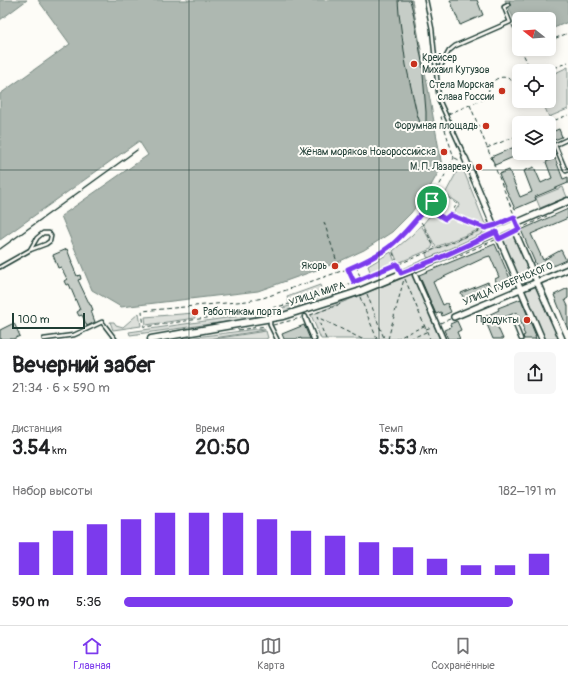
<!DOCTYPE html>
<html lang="ru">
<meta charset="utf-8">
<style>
body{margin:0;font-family:Pangolin,sans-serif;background:#f6f6f6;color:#202124;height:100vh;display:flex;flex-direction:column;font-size:15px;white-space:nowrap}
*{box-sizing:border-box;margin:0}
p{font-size:13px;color:#757577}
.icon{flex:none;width:22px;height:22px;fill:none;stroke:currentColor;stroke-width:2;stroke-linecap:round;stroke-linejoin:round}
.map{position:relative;height:339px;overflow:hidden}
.sheet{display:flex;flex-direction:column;background:#fff;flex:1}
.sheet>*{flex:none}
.needle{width:26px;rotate:287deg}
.controls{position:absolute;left:512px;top:12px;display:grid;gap:8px}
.controls a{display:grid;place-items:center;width:44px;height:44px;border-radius:6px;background:#fff;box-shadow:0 2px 10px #0003;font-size:20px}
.scale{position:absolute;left:12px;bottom:10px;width:73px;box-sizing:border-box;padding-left:4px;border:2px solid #1f3d34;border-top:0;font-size:11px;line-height:14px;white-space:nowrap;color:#1f3d34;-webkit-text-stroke:3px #fdfcf7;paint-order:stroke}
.pin{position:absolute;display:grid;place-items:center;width:34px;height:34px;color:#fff;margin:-17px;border:2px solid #fff;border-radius:50%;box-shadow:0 1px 4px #0007}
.round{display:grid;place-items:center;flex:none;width:42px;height:42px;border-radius:6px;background:#f6f6f6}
.overview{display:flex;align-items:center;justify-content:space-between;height:68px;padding:0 12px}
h1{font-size:22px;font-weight:800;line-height:30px}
.stats{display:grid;grid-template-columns:repeat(3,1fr);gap:6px;height:68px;padding:4px 12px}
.stats div{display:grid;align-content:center}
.stats b{font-size:20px;font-weight:800}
.stats small{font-size:11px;font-weight:400}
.stats p{font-size:11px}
.chart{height:112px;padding:8px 12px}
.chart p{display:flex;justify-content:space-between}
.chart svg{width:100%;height:72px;margin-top:4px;stroke:#7c3aed;stroke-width:6}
ul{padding:0 12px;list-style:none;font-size:13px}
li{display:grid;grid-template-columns:64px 48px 1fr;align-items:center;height:30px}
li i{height:10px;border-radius:5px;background:#7c3aed}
.dock{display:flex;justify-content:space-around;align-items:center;height:56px;border-top:1px solid #e0e0e0;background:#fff;font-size:11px;color:#757577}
.dock a{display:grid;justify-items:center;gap:2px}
.dock .on{color:#7c3aed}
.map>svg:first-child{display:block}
</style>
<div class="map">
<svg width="568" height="339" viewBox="0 0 568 339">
<rect width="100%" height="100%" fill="#fdfcf7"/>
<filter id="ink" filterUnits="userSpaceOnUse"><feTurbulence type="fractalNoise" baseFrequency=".025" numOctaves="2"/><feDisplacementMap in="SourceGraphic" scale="8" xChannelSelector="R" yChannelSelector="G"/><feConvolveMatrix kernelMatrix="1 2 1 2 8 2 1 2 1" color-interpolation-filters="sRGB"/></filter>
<g filter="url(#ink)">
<g fill="#dde0db" stroke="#7e8e88">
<polygon points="568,67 568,109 549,117 542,101 549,101 549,76"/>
<polygon points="461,164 485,224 485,225 453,215 453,214 460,204 445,194"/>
<polygon points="563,187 567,197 540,208 536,198"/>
<polygon points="433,212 446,221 451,216 483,228 436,247 423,224"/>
<polygon points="421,225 433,245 431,249 398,263 393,251 412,235"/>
<polygon points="484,229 483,232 480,236 431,259 427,257 426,253"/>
<polygon points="513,234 533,281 521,286 502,240"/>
<polygon points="391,252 396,264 371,274 368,266"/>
<polygon points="413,274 441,339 321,339 311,315"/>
<polygon points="320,285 322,292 289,303 287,297"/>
<polygon points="536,285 559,339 543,339 523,291"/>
<polygon points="341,288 343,293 292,311 263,316 262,313 290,306"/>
<polygon points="139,313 141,326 113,330 110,322 114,322 116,325 123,327"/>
<polygon points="194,313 195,318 146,325 145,317"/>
<polygon points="261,313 262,317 130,335 129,332"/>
<polygon points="264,328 265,330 208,339 181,339"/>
<polygon points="266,331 268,338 265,339 213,339"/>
</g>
<g fill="#aeb8b1" stroke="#75877f">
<polygon points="0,0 27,0 0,20"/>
<polygon points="38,0 412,0 442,166 429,189 411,213 392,232 364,250 336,263 258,291 121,307 92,290 61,216 148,155 139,141 0,240 0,94 70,44"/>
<polygon points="505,0 568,0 568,22 549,30 549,19 519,19 519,30"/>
</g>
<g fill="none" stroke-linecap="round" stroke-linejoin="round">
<polyline stroke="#435c53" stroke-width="1" stroke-dasharray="5 4" stroke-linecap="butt" points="508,5 510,0"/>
</g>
<g fill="#c6cdc7" stroke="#1f3d34">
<polygon points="398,0 410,0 413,12 422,62 426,112 426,127 425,130 422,128 417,114 406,65 399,14"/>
<polygon points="450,0 477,0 483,15 460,25"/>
<polygon points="559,129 562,137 549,142 549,133"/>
<polygon points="519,145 519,153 536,153 522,159 521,156 519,157 518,155 495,165 491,157"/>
<polygon points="555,158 563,179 568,177 568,183 535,197 536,200 515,209 499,174 509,170 520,197 532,192 524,171 534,167 541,183 552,178 546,162"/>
<polygon points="568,209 568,218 531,234 543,260 561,250 566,260 539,272 521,230"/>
<polygon points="495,244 512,283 499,288 495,279 499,277 490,256 486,257 433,282 443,305 447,303 451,312 442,316 441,312 436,314 419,275"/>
<polygon points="67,249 72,262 71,262 77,276 80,275 81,279 78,280 90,305 91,305 93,310 91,311 95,322 87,326 82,315 79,316 77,312 80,310 69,284 66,285 64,281 67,279 61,267 58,268 53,255"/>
<polygon points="488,282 492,291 466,303 461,293"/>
<polygon points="568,288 568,298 565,300 568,306 568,330 554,295"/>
<polygon points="521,299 536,336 535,336 536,339 524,339 523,336 525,335 523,331 524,330 517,312 495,321 503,339 493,339 484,317 499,310 498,308"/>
<polygon points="457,321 461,330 457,332 460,339 448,339 444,330 451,327 450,324"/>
<polygon points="14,323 20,336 13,339 0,339 0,330"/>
<polygon points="304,325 310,339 301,339 301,338 298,339 284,339 282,334"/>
</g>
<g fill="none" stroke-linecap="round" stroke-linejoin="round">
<g stroke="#1f3d34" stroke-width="5.5">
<g id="service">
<polyline points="426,0 432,29 439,100 465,157"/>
<polyline points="437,73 449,51 455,46 510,22 504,7 508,5"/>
<polyline points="568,139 555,145 566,171 568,170"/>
<polyline points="0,267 30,250 46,244 50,241 51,236 49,233 43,233 37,238 30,250"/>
<polyline points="270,318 270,325 277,339"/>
<polyline points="513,319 521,339"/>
<polyline points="44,339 74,335 102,322 115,339"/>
</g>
</g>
<g stroke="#1f3d34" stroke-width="7">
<g id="pedestrian">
<polyline points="415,275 443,339"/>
<polyline points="305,317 314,339"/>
</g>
</g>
<g stroke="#1f3d34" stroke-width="8">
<g id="minor">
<polyline points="465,158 542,339"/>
<polyline points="512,225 562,339"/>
<polyline points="454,317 568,269"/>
</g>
</g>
<g stroke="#1f3d34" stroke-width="9">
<polyline id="tertiary" points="151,339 283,316 358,292 437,259 517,223 568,201"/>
</g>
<g stroke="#1f3d34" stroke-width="1" stroke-dasharray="4 3" stroke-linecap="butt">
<polyline points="512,25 519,43"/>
<polyline points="549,41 568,33"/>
<polyline points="521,49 531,71"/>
<polyline points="524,52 531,49"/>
<polyline points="548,71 568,62"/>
<polyline points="470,105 515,217"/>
<path d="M448 114 489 97C485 80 506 69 515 85L519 83"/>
<polyline points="442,117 441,117 454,158 431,201 408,228 390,246 356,266 263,298 247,301 142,311 144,327 261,310 290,304 361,280 490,226"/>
<polyline points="548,123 568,115"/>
<polyline points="487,148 519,135"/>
<polyline points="455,158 461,161"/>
<polyline points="432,201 440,205"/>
<polyline points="450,215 445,219 437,214 441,205 449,198 457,204 450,215 484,227"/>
<polyline points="418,216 435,248"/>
<polyline points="324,222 337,262"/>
<polyline points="487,223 488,229"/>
<polyline points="498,224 514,217"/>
<polyline points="519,229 547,216"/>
<polyline points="503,237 511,233"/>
<polyline points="390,246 400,269"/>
<polyline points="453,258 495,240"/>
<polyline points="356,266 361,279"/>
<polyline points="348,269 354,282"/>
<polyline points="405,279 430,339"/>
<polyline points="367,294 384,338 386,339"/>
<polyline points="360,297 377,339"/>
<polyline points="310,315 341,304"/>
<polyline points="440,323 450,319"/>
<polyline points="273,325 301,318"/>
<polyline points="426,329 432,327"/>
<polyline points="238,330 266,326"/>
<polyline points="187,339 193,338"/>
<polyline points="326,339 317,317 362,339"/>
<polyline points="388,339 404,279"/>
<polyline points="396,339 424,326"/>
<polyline points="410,339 426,332"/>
</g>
<use href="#service" stroke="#fdfcf7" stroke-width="2.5"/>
<use href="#pedestrian" stroke="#fdfcf7" stroke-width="4"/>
<use href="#minor" stroke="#fdfcf7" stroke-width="5"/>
<use href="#tertiary" stroke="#fdfcf7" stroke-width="6"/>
<polyline stroke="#1f3d34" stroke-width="1.5" points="0,249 137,150"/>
</g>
</g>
<g fill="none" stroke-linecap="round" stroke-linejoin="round" filter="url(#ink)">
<g stroke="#fff" stroke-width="8">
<path id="route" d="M432 201 441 205 437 214 445 219 450 215 485 228 496 225 514 217 519 229 499 239 496 232 437 259 401 273 397 264 354 282 348 269C362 263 377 256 389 247 406 234 418 216 432 201Z"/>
</g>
<use href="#route" stroke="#7c3aed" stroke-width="5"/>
</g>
<path fill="none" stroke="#1f3d34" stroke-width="1" stroke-opacity="0.55" d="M189 0V339M379 0V339M0 170H568"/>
<g fill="#c8321e" stroke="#fdfcf7" stroke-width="1.5">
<circle cx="414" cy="64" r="4"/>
<circle cx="502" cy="91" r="4"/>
<circle cx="486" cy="126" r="4"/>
<circle cx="444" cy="152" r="4"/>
<circle cx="479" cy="167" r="4"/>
<circle cx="335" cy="266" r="4"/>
<circle cx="195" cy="312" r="4"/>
<circle cx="527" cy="320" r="4"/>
</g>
<g text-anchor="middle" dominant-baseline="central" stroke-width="4" stroke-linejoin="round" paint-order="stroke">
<g font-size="10" fill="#1f3d34" stroke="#fdfcf7" text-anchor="end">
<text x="422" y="58" text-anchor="start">Крейсер<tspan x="422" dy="12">Михаил Кутузов</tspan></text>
<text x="494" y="85">Стела Морская<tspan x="494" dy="12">слава России</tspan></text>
<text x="478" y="126">Форумная площадь</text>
<text x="436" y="152">Жёнам моряков Новороссийска</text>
<text x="471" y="167">М. П. Лазареву</text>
<text x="327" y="266">Якорь</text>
<text x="203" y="312" text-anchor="start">Работникам порта</text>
<text x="519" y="320">Продукты</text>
</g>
<g font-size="10" fill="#1f3d34" stroke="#fdfcf7">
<text transform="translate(508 284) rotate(-23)">УЛИЦА ГУБЕРНСКОГО</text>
<text transform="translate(317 294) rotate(-18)">УЛИЦА МИРА</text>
</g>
</g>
</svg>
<div class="controls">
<a><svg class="needle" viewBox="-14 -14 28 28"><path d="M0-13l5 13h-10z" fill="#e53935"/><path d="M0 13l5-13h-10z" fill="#757577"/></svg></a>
<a><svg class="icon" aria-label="locate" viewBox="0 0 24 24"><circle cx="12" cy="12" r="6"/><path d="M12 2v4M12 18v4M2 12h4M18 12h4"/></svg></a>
<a><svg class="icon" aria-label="layers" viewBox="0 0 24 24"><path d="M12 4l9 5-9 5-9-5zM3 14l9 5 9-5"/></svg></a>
</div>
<div class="scale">100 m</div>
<div class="pin" style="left:432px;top:201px;background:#1e9e55"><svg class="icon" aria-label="arrive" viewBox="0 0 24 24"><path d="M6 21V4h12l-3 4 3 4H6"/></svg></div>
</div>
<section class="sheet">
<div class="overview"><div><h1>Вечерний забег</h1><p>21:34 · 6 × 590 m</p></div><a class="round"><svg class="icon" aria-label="share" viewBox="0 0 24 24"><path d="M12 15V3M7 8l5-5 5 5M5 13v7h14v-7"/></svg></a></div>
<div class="stats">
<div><p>Дистанция</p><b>3.54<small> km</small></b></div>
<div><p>Время</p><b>20:50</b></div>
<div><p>Темп</p><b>5:53<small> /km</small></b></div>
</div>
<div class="chart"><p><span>Набор высоты</span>182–191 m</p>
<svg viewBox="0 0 160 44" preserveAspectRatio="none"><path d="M5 44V24M15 44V17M25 44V13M35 44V10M45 44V6M55 44V6M65 44V6M75 44V10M85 44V17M95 44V20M105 44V24M115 44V27M125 44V34M135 44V38M145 44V38M155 44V31"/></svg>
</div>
<ul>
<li><b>590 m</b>5:36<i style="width:90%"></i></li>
</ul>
</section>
<nav class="dock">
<a class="on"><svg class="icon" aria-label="home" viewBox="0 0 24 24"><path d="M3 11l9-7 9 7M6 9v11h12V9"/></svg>Главная</a>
<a><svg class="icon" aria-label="map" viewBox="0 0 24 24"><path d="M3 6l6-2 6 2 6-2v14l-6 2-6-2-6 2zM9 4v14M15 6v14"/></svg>Карта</a>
<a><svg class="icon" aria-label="saved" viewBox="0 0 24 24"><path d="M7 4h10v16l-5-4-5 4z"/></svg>Сохранённые</a>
</nav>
